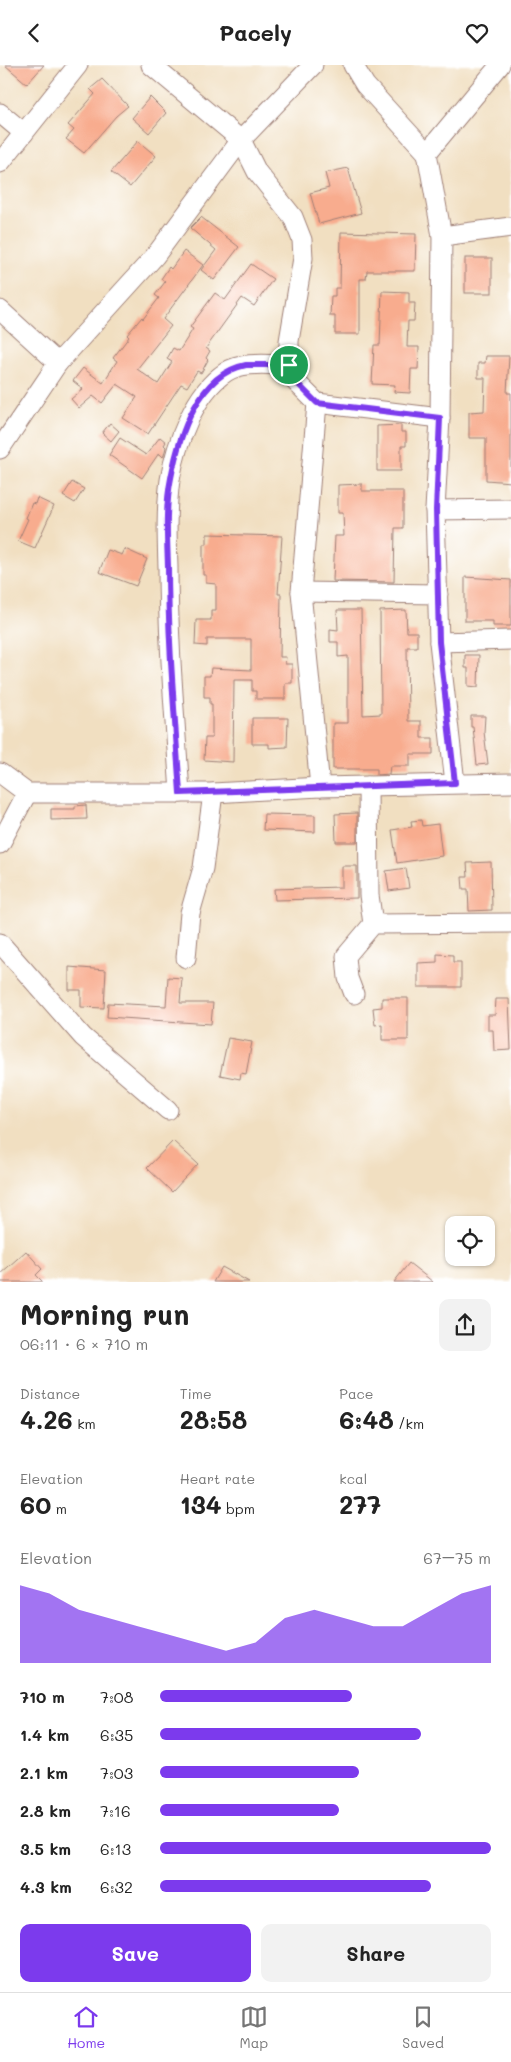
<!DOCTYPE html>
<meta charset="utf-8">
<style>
body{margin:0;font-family:Mali,sans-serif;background:#f2f2f2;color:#222;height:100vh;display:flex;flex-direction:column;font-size:19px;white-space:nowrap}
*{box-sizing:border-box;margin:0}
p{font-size:16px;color:#767676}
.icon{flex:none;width:28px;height:28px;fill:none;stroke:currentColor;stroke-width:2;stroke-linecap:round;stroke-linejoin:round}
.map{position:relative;height:1217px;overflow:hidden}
.sheet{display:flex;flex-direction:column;background:#fff;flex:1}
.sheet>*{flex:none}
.tools{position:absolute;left:445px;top:1151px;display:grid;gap:10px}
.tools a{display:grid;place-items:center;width:50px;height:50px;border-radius:10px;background:#fff;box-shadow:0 1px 4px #0004;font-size:25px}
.pin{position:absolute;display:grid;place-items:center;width:42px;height:42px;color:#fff;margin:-21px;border:2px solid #fff;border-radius:50%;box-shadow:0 1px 5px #0007}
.round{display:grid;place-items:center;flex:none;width:52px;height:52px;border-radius:10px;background:#f2f2f2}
.head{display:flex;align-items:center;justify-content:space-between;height:85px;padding:0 20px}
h1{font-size:28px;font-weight:700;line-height:38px}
.metrics{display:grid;grid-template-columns:repeat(3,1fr);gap:8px;height:85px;padding:5px 20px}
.metrics div{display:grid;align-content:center}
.metrics b{font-size:25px;font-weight:700}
.metrics small{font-size:14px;font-weight:400}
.metrics p{font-size:14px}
.chart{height:140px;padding:10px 20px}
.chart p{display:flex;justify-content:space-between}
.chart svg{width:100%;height:90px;margin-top:5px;fill:#7c3aed;opacity:.7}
.action{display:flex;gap:10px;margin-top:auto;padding:10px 20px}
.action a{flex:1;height:58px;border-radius:10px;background:#7c3aed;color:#fff;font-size:20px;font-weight:700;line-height:58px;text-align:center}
.action a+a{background:#f2f2f2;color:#222}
ul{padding:0 20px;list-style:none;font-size:16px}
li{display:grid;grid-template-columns:80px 60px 1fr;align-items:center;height:38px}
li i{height:12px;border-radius:6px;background:#7c3aed}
header{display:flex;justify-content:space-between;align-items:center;height:65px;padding:0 20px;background:#fff;font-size:22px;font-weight:700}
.dock{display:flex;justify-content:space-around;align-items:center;height:70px;border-top:1px solid #e0e0e0;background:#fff;font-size:14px;color:#767676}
.dock a{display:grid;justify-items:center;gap:2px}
.dock .on{color:#7c3aed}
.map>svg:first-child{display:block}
</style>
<header><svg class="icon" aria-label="back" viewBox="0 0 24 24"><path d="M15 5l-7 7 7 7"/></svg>Pacely<svg class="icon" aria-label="heart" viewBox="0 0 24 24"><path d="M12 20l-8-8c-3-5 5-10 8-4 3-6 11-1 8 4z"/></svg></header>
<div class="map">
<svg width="511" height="1217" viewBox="0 0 511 1217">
<rect width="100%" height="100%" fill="#fff"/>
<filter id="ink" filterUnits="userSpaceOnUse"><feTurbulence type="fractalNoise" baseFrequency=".02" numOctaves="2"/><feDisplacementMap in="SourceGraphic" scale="10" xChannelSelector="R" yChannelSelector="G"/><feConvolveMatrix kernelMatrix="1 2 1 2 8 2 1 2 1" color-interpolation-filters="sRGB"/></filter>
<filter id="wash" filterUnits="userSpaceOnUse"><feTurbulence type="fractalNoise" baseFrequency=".0096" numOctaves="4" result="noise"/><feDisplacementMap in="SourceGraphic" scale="20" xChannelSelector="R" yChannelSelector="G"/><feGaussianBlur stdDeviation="1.12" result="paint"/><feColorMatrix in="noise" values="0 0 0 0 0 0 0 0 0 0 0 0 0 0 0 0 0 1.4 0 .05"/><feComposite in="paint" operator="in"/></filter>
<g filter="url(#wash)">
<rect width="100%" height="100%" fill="#f1dfc1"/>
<g id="blocks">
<g fill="#f8ac8e">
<polygon points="5,0 44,0 27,19"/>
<polygon points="102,14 128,41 116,51 84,88 66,74 74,65 68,60 95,29 90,24"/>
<polygon points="150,32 166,48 149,68 132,53"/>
<polygon points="138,76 156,91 130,122 111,107"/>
<polygon points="348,103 361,148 319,159 310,128 329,123 325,108"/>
<polygon points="201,152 239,182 214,215 201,205 216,185 190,163"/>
<polygon points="341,167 416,169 415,206 367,206 366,214 360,214 360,269 335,269 335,251 330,251 331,231 335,231 335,223 340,223"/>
<polygon points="184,186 203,200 163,254 171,261 137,304 158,319 172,297 167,294 173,283 179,286 193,264 190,262 215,228 225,235 251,199 273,214 254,241 242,233 206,283 210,286 206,293 208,295 201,308 197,306 187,322 181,319 148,369 123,353 137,332 117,319 102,338 93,331 79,343 71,334 83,324 73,316 83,303 103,318 117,296 113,293 129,272 127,270 142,252 143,254 159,233 155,230 165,217 161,214 169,202 171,204"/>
<rect x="465" y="193" width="27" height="35"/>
<polygon points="382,226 409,227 409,238 415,238 414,256 408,256 407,282 419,282 418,304 411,304 410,328 394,327 395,320 372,319 374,280 380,280"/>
<polygon points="486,291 509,291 507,328 511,328 511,417 486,415 486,373 469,373 469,347 484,346 485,313 478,313 478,298 485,298"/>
<polygon points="110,358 119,366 111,376 102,368"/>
<polygon points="401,360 401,367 406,367 406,381 401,381 401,406 377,406 377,361"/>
<polygon points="160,372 166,377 164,380 166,382 164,390 163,392 159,388 142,413 109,390 120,373 146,390"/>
<polygon points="72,417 84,424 75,438 63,431"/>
<polygon points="362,419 362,426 403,426 403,463 395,463 394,517 333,516 335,471 344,471 343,448 338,448 338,420"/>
<polygon points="37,433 54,441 35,483 18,476 28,454 26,453 32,438 35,439"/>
<polygon points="207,469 282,471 278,529 281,529 280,592 286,592 285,599 292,599 292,618 285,618 285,634 256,634 256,626 252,626 252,615 234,615 233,697 204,695 205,673 212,673 212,639 210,639 210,632 204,632 204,611 210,611 211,603 251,605 251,574 207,574 207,581 195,580 196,555 211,555 211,545 216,545 216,519 206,518 206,510 203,510 203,479 207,479"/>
<polygon points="125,484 147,494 136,521 99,507 108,485 122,490"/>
<polygon points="465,512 511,515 511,561 493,561 493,556 465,556"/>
<polygon points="337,545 361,545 363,650 381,649 380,546 406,545 407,567 417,567 417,582 407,582 408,656 421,656 421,673 433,673 433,689 410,689 410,701 390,701 389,709 377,710 377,704 333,704 333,658 348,658 348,591 338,592 338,577 330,577 330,564 338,565"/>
<polygon points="465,590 479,590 478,622 468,621 468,603 465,603"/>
<polygon points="471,651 485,651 484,667 488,699 477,700 473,662 471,662"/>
<polygon points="252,653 288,653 287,682 269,683 269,679 252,679"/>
<polygon points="86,740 87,754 51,755 51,744 75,744 75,741"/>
<polygon points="357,748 357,777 336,777 335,749"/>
<polygon points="264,749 315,750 315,767 263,765"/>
<polygon points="421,755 422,761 438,759 442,791 397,798 392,765 412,762 411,756"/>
<polygon points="491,797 492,845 469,846 468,824 463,824 462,812 468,812 467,798"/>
<polygon points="342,801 357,801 357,833 275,835 274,824 342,822"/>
<polygon points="406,803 409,823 389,826 386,806"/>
<polygon points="437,889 453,890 453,897 461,897 461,922 418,922 418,898 437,897"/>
<polygon points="69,902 106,905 104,943 81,942 81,925 69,925"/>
<polygon points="168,912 182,913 180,938 213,938 211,959 107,952 108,938 166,941"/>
<polygon points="382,933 408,933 408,975 382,975 382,959 375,960 373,943 382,942"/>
<polygon points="496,934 509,934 511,985 494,986 493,965 488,965 488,950 495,950"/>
<polygon points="228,973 252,977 246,1009 241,1008 240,1014 220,1010"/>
<polygon points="173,1076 198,1099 172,1127 147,1103"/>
<polygon points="26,1186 42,1204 36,1210 43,1217 0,1217 0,1209"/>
<polygon points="409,1198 433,1217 394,1217"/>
<polygon points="222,1202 249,1217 213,1217"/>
</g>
</g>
</g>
<g filter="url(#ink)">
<use href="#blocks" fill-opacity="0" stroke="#9e7f76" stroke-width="1"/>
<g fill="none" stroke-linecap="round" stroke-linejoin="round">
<g stroke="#9e7f76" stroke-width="21">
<g id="minor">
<polyline points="151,0 241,75 257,107 293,152 302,175 303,193 289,276 289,300 295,316 317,338 440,353"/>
<polyline points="353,0 365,20 427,88 442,171 440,353 435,445 439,577 455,718"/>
<polyline points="0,48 24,68"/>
<polyline points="427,88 500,0"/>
<polyline points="0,98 78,0"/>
<polyline points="442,171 511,162"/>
<polyline points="0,245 58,298"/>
<polyline points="317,338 301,527 320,722"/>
<polyline points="0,384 58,298 155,191 241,75 313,0"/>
<polyline points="435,445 511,444"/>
<polyline points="301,527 438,529"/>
<polyline points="439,577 511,575"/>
<polyline points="0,708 27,728 213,728 320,722 511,718"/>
<polyline points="368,721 369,830 373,859"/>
<path d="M180 728C175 653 168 578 168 502 167 473 166 444 170 415 176 379 194 328 226 307 243 296 269 300 289 300"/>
<polyline points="0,779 27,728"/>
<polyline points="0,878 83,972 168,1045"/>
<polyline points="186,893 190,848 203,803 213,728"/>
<polyline points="354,929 348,913 346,891 373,859 511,858"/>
</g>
</g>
<use href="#minor" stroke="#fff" stroke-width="19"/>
</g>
</g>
<g fill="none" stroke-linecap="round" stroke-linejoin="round" filter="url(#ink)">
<g stroke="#fff" stroke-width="10">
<path id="route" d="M246 300H289L295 316 317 338 440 353 436 445 439 577 455 718 180 728C175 653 168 577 168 501 167 472 165 442 171 413 179 371 198 309 246 300Z"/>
</g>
<use href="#route" stroke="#7c3aed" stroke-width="6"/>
</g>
</svg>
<div class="tools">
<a><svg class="icon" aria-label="locate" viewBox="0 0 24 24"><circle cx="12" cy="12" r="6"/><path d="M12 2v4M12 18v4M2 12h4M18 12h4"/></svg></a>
</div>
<div class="pin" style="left:289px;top:300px;background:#1e9e55"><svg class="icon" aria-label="arrive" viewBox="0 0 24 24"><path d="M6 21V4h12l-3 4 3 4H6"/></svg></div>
</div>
<section class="sheet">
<div class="head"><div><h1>Morning run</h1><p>06:11 · 6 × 710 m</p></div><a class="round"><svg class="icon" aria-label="share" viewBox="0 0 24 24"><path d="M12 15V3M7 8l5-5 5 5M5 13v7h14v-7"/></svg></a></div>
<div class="metrics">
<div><p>Distance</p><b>4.26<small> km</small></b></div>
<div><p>Time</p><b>28:58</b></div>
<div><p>Pace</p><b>6:48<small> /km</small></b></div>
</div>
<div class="metrics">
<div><p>Elevation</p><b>60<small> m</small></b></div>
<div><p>Heart rate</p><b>134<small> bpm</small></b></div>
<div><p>kcal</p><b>277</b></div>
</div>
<div class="chart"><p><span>Elevation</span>67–75 m</p>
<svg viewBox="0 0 160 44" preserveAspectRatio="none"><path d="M0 44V6L10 10L20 18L30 22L40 26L50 30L60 34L70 38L80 34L90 22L100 18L110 22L120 26L130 26L140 18L150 10L160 6V44z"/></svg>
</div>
<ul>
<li><b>710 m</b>7:08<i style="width:58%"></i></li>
<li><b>1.4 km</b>6:35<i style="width:79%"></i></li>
<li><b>2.1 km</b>7:03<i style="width:60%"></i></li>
<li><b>2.8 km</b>7:16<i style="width:54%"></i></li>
<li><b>3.5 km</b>6:13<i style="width:100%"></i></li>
<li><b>4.3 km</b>6:32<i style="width:82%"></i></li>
</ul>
<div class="action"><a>Save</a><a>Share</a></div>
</section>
<nav class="dock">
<a class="on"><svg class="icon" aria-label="home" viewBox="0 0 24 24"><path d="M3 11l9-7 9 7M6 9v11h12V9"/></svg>Home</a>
<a><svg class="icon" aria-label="map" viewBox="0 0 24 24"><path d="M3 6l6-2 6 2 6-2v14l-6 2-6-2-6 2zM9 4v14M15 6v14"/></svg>Map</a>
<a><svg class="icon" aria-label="saved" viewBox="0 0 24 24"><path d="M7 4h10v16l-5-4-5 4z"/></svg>Saved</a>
</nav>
